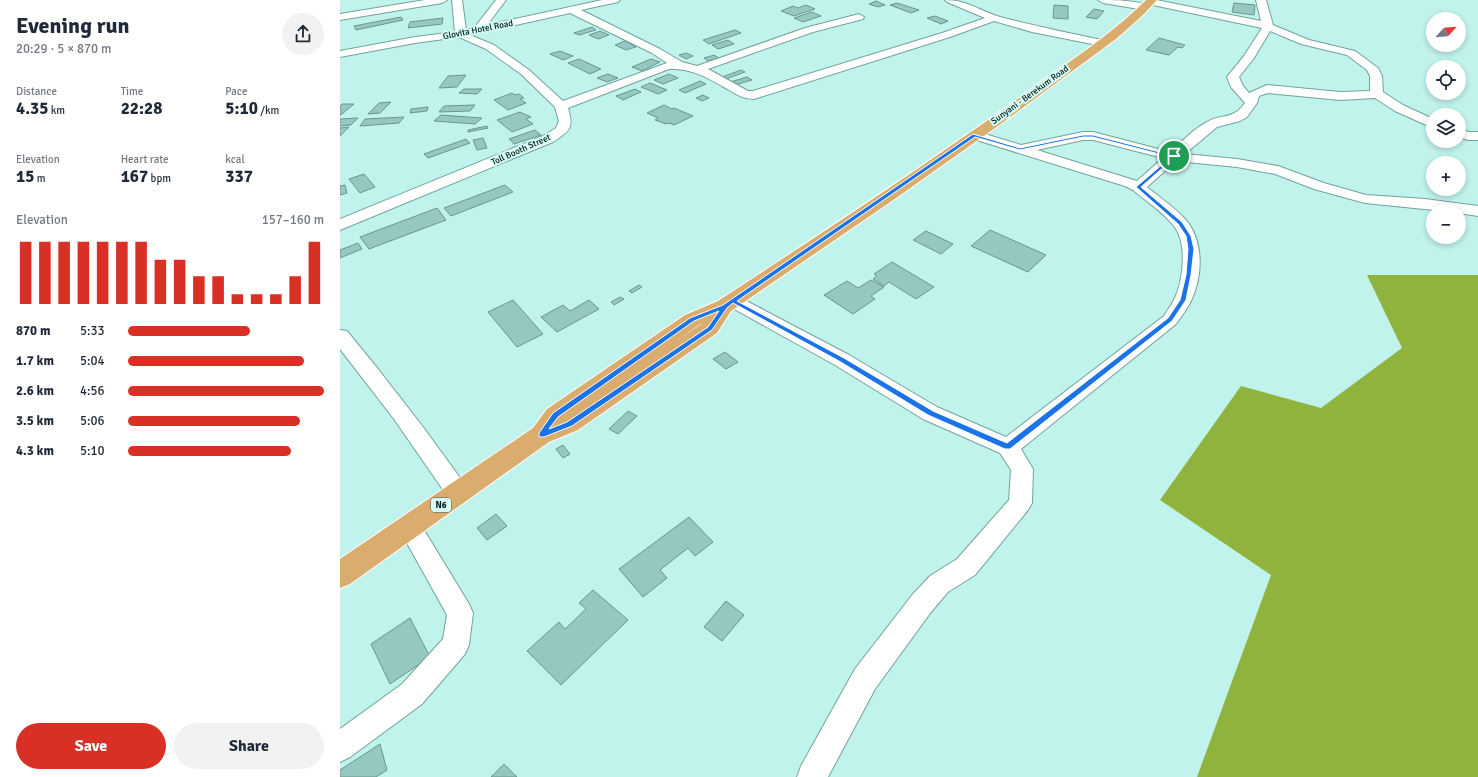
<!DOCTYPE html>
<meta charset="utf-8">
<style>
body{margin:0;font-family:Signika,sans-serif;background:#f2f2f3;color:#1f2937;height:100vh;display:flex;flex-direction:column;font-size:15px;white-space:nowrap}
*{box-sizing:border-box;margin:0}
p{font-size:13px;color:#747a83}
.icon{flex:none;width:22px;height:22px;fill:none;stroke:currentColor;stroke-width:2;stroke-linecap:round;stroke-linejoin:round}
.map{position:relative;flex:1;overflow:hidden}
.panel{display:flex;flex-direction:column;background:#fff;width:340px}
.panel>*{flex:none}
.needle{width:26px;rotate:64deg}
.tools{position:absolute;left:1086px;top:12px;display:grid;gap:8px}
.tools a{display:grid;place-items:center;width:40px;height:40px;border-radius:50%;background:#fff;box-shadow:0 2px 6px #0003;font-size:20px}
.pin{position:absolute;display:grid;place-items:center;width:34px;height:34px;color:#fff;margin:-17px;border:2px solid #fff;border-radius:50%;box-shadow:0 1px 4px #0007}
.round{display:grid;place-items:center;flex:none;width:42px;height:42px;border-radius:21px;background:#f2f2f3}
.head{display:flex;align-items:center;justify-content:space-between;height:68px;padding:0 16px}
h1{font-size:22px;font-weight:700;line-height:30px}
.metrics{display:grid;grid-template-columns:repeat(3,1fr);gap:6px;height:68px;padding:4px 16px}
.metrics div{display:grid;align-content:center}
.metrics b{font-size:17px;font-weight:700}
.metrics small{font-size:11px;font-weight:400}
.metrics p{font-size:11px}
.chart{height:112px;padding:8px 16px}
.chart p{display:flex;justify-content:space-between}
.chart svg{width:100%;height:72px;margin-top:4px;stroke:#d93025;stroke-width:6}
.primary-button{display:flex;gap:8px;margin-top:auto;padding:8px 16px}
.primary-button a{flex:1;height:46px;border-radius:24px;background:#d93025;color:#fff;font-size:16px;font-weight:700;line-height:46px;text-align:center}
.primary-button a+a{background:#f2f2f3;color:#1f2937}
ul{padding:0 16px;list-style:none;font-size:13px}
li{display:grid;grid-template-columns:64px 48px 1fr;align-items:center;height:30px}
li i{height:10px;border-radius:5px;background:#d93025}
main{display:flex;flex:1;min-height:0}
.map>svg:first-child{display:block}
</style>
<main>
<section class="panel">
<div class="head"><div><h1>Evening run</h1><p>20:29 · 5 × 870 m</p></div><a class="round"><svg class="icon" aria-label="share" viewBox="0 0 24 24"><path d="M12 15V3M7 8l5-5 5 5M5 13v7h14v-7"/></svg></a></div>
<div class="metrics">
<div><p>Distance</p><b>4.35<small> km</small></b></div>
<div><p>Time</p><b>22:28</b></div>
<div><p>Pace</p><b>5:10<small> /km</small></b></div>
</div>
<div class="metrics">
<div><p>Elevation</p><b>15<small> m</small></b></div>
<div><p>Heart rate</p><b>167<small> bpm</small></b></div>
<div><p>kcal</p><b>337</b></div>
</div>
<div class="chart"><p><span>Elevation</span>157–160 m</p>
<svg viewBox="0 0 160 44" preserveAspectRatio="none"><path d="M5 44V6M15 44V6M25 44V6M35 44V6M45 44V6M55 44V6M65 44V6M75 44V17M85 44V17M95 44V27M105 44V27M115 44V38M125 44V38M135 44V38M145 44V27M155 44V6"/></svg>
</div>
<ul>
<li><b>870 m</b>5:33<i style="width:62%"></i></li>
<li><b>1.7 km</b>5:04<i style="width:90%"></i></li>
<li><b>2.6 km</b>4:56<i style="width:100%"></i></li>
<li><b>3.5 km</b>5:06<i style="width:88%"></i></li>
<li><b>4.3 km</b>5:10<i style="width:83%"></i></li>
</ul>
<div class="primary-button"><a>Save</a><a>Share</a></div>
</section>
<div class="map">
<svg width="1138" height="777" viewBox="0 0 1138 777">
<rect width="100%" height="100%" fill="#bff3eb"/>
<polygon fill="#90b33d" points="1027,275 1138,275 1138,777 857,777 931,575 820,500 901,386 981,408 1062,348"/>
<g fill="#95c8c0" stroke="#669890">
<polygon points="536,1 545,5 538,7 529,4"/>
<polygon points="557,3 579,10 571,13 550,5"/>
<polygon points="894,3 915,5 914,15 892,12"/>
<polygon points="466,5 475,9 454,16 441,11 453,6 458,8"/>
<polygon points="714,5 728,6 728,19 713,18"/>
<polygon points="754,9 764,11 757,19 746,17"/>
<polygon points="472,12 481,16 463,22 454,18"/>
<polygon points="595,16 608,21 601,24 587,18"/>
<polygon points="61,17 63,20 16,30 14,26"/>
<polygon points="103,18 102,24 68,28 70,22"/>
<polygon points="252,27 256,30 239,35 234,33"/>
<polygon points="395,30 401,33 369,44 363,40"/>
<polygon points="260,31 269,35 258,39 249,35"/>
<polygon points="819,38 845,45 842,48 838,47 829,55 806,50"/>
<polygon points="388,40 394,44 378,49 372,45"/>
<polygon points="285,41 296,47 286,50 275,45"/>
<polygon points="220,51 233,56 223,60 210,54"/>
<polygon points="346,53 353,56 346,59 339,55"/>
<polygon points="374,55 379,58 368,61 364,58"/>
<polygon points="239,59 261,69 250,74 228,63"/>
<polygon points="311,59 320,62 302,71 292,67"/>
<polygon points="401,70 405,72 386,79 382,77"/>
<polygon points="268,74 278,78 267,82 257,78"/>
<polygon points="329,74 338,78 323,84 314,80"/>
<polygon points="126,75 117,87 99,88 108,76"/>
<polygon points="407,77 412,80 395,85 390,82"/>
<polygon points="360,81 366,84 345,93 339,90"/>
<polygon points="310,83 327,90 318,94 301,87"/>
<polygon points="124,89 142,89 137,94 119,93"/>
<polygon points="295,89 301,92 283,100 276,96"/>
<polygon points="172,93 175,95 179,94 184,98 180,99 186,103 168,110 154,100"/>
<polygon points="363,95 369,98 362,101 356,98"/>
<polygon points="51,102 40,113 28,114 39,103"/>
<polygon points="2,104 14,104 2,114 0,115 0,107"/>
<polygon points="135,105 130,111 99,112 104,106"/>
<polygon points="324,105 332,109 334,108 353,116 334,125 329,123 326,124 315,120 318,118 307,113"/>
<polygon points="88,107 87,111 70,113 71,109"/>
<polygon points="180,112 191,117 186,119 193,124 172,132 157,120"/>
<polygon points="101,115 142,118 135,124 94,121"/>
<polygon points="64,117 59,123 20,126 25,119"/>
<polygon points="18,118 11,125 0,126 0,119"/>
<polygon points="147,126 148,128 128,132 128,130"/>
<polygon points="9,127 0,136 0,128"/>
<polygon points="195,130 201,135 174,144 169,139"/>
<polygon points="143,138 147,148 137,150 133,140"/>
<polygon points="126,139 130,143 88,158 84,154"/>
<polygon points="24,174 35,187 20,193 9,179"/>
<polygon points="5,185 7,193 0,195 0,186"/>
<polygon points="165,185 173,192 111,216 104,208"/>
<polygon points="97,208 106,220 29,249 20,237"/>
<polygon points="650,230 706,255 688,272 631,246"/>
<polygon points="586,231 613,244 601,254 573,240"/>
<polygon points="18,243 22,249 0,258 0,250"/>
<polygon points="552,262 594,287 576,299 549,282 544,286 533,279 537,276 534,274"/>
<polygon points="531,280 544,287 531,296 535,299 513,314 484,295 507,281 518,288"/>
<polygon points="299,285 302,287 292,293 289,291"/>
<polygon points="280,297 284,299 274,305 271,302"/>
<polygon points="173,300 203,334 177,347 148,312"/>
<polygon points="249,300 259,309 217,332 201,317 223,305 230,311"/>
<polygon points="385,352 398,362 386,369 373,359"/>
<polygon points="288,411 297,416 278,434 269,429"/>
<polygon points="223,445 230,454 223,458 216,449"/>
<polygon points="156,514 167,526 147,540 137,528"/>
<polygon points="349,517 373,542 355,556 348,548 320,570 327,578 303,597 279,569"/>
<polygon points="253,590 288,620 221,685 187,651 219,622 225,629 246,609 239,603"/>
<polygon points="386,601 404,615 382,641 364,627"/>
<polygon points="70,618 90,657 50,684 31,644"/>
<polygon points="40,744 47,770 36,777 0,777 0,770"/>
<polygon points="164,764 177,777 151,777"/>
</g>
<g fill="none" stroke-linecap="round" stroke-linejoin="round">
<g stroke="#71a39b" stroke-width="2">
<g id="minor">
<polygon points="85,0 107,0 102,3 0,20 0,14"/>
<path d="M112 0H122L126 30 134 28 156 0H166L147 25 262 0H280L278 2 241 10 320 49 342 62 357 66 465 28 519 14 524 17 523 19 473 32 368 69 408 91H413L602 33 645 18 607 2 605 0C627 0 640 11 660 17 694 26 728 33 762 40L767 43 762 46 692 32 654 21 610 37 414 99C401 99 393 92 382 86 365 76 349 68 329 69L228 108C234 129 230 130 213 142L0 230V219L203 136 216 128 219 121 215 107 181 74 146 49 119 37 75 43 0 57V51L75 37 115 32ZM230 13 312 53 327 63 223 101 189 70 154 45 130 35Z"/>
<path d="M758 0C770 0 802 0 810 7L805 10 763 3Z"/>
<path d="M808 0H816L921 21 916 0H926L933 25 969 40 1015 51 1038 68 1042 76 1043 92 1063 105 1093 119V128L1055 111 1035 98 1000 100 928 93 919 96 917 103 907 117 900 121 877 127 845 154 897 159 938 166 984 183 1026 195 1085 199 1138 206V216L1119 213V211H1104L1025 203 974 189 935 174 897 167 836 161 807 187C819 197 834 207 845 219 864 240 863 276 851 301 847 309 841 317 836 324L681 449 693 469 692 503 688 510 635 575 608 592 591 612 535 689 488 777H457L461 766 515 669 573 594 590 576 617 559 669 500 671 470 660 453 583 419 495 365 387 305 384 301 387 297 393 295 399 297 509 355 597 407 666 437 824 316C827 310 831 306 834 300 843 282 848 244 834 226 823 212 807 202 793 190L785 186 630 138 628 135 630 132 635 131 681 145 743 132H753L830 152C842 142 853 129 867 122 882 113 892 121 905 103L891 87 887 77 904 56 922 28 808 4 806 2ZM930 31 961 44 1007 55 1027 70 1030 76V91L1000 92 927 85 909 93 903 86 899 77 914 58ZM743 140H753L823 158 797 181 697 150Z"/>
<polygon points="1119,129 1129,132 1138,132 1138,140 1128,140 1119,137"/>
<polygon points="0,330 7,331 38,369 83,427 126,486 129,493 126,500 118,503 110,500 54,419 0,349"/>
<polygon points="70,517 78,520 129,604 133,613 129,645 125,654 82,704 10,757 0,762 0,729 62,684 103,639 107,615 58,527 62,520"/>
</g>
</g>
<g stroke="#fff" stroke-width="2">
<path id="primary" d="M806 0H817L803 15 776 39 665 121 549 203 391 311 377 333 238 430 209 442 10 584 0 588V559L193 428 207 409 345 315 378 301C479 235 581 168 679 98 722 66 768 38 806 0ZM363 323 336 341 359 325Z"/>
</g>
<use href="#minor" fill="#fff" fill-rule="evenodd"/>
<use href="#primary" fill="#daac6e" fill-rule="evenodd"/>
</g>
<path fill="#1a73e8" stroke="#fff" fill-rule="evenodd" d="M633 134 680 148 743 135H753L835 156V157L801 187 842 222 851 236 854 249 851 275 846 300 832 321 670 449H665L588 415 499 361 393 303 387 308 372 330 232 426 204 437H199V433L213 413 350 318 383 305ZM635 137 680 150 743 137H753L831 157 796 187 838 224 846 236 848 249 846 275 840 300 828 318 667 443 593 411 504 358 397 301ZM379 311 368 327 227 422 209 429 218 417 354 321Z"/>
<g text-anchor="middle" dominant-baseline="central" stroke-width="4" stroke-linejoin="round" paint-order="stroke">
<g font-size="9" fill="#021311" stroke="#d5fef7">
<text transform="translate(138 30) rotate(-11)">Glovita Hotel Road</text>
<text transform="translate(690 95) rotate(-36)">Sunyani - Berekum Road</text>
<text transform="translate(181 150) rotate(-24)">Toll Booth Street</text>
</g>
<rect fill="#d5fef7" stroke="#415a56" stroke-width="1" x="91" y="498" width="20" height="14" rx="3"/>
<g font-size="9" font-weight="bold" fill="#021311">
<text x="101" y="505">N6</text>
</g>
</g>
</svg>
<div class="tools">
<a><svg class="needle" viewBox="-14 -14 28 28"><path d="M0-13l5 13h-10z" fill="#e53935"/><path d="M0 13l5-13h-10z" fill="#747a83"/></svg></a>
<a><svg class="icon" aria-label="locate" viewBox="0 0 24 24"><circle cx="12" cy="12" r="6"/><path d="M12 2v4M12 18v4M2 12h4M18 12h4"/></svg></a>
<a><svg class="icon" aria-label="layers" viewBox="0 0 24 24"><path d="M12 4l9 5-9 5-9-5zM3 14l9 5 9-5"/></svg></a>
<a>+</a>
<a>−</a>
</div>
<div class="pin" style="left:834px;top:156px;background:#1e9e55"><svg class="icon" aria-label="arrive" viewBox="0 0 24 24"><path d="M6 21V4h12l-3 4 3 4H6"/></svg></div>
</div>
</main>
